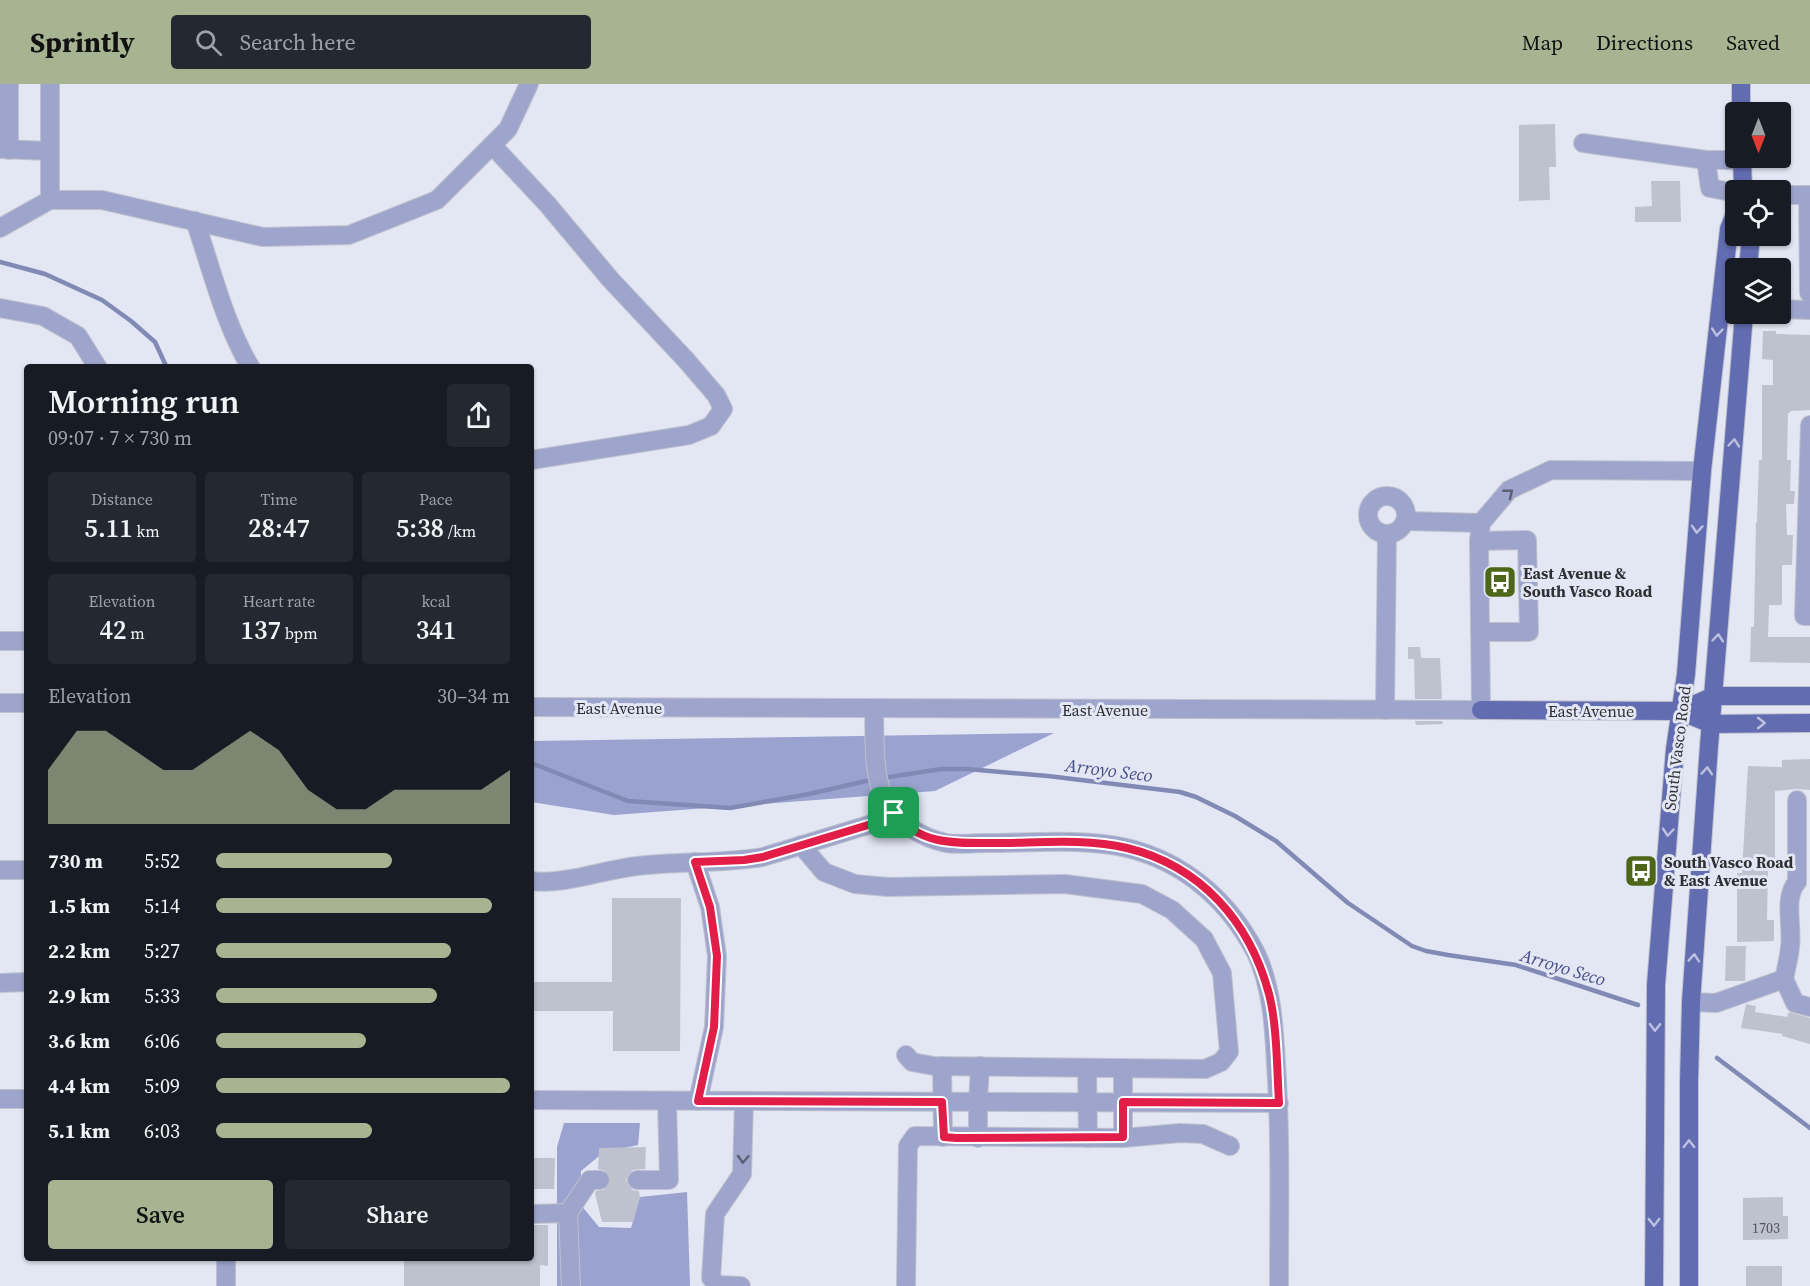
<!DOCTYPE html>
<meta charset="utf-8">
<style>
body{margin:0;font-family:"Source Serif 4",serif;background:#242831;color:#f1f3f6;height:100vh;display:flex;flex-direction:column;font-size:22px;white-space:nowrap}
*{box-sizing:border-box;margin:0}
p{font-size:20px;color:#9ea1a6}
.icon{flex:none;width:33px;height:33px;fill:none;stroke:currentColor;stroke-width:2;stroke-linecap:round;stroke-linejoin:round}
.map{position:relative;flex:1;overflow:hidden}
.panel{position:absolute;left:24px;top:280px;width:510px;height:897px;display:flex;flex-direction:column;background:#171b24;border-radius:6px;box-shadow:0 2px 4px #0004}
.panel>*{flex:none}
.needle{width:39px;rotate:180deg}
.controls{position:absolute;left:1725px;top:18px;display:grid;gap:12px}
.controls a{display:grid;place-items:center;width:66px;height:66px;border-radius:6px;background:#171b24;box-shadow:0 2px 4px #0004;font-size:30px}
.pin{position:absolute;display:grid;place-items:center;width:51px;height:51px;color:#fff;margin:-26px;border-radius:12px;box-shadow:0 3px 9px #0006}
.round{display:grid;place-items:center;flex:none;width:63px;height:63px;border-radius:6px;background:#242831}
.summary{display:flex;align-items:center;justify-content:space-between;height:102px;padding:0 24px}
h1{font-size:33px;font-weight:600;line-height:45px}
.stats{display:grid;grid-template-columns:repeat(3,1fr);gap:9px;height:102px;padding:6px 24px}
.stats div{display:grid;align-content:center;border-radius:6px;background:#242831;text-align:center}
.stats b{font-size:26px;font-weight:600}
.stats small{font-size:16px;font-weight:400}
.stats p{font-size:16px}
.chart{height:168px;padding:12px 24px}
.chart p{display:flex;justify-content:space-between}
.chart svg{width:100%;height:108px;margin-top:6px;fill:#a7b492;opacity:.7}
.primary-button{display:flex;gap:12px;margin-top:auto;padding:12px 24px}
.primary-button a{flex:1;height:69px;border-radius:6px;background:#a7b492;color:#111;font-size:24px;font-weight:600;line-height:69px;text-align:center}
.primary-button a+a{background:#242831;color:#f1f3f6}
ul{padding:0 24px;list-style:none;font-size:20px}
li{display:grid;grid-template-columns:96px 72px 1fr;align-items:center;height:45px}
li i{height:15px;border-radius:8px;background:#a7b492}
header{display:flex;align-items:center;gap:36px;box-sizing:border-box;height:84px;padding:0 30px;background:#a7b492;color:#111}
header strong{font-size:28px}
nav{display:flex;gap:33px;margin-inline-start:auto;font-size:21px}
.search{width:420px;height:54px;background:#242831;display:flex;align-items:center;gap:15px;box-sizing:border-box;padding:0 21px;border-radius:6px;color:#9ea1a6;font-size:22px}
.map>svg:first-child{display:block}
</style>
<header>
<strong>Sprintly</strong>
<div class="search"><svg class="icon" aria-label="search" viewBox="0 0 24 24"><circle cx="10" cy="10" r="6"/><path d="M15 15l6 6"/></svg>Search here</div>
<nav><a>Map</a><a>Directions</a><a>Saved</a></nav>
</header>
<div class="map">
<svg width="1810" height="1202" viewBox="0 0 1810 1202">
<rect width="100%" height="100%" fill="#e3e6f3"/>
<g fill="#9aa3d0">
<polygon points="1054,649 935,707 614,731 531,718 531,657"/>
<polygon points="564,1039 640,1039 638,1061 604,1068 581,1087 581,1121 599,1143 631,1144 640,1113 687,1108 690,1202 557,1202 557,1063"/>
</g>
<g fill="none" stroke-linecap="round" stroke-linejoin="round">
<g stroke="#8189b5" stroke-width="4.5">
<polyline points="0,178 45,190 102,216 131,237 155,258 167,284"/>
<polyline points="531,679 628,717 730,724 809,710 875,695"/>
<polyline points="883,694 941,685 967,685 1048,692 1180,708 1196,713 1235,732 1276,757 1348,819 1412,862 1426,867 1448,871 1516,881 1638,921"/>
<polyline points="1717,974 1810,1044"/>
</g>
</g>
<g fill="#bec1ce">
<polygon points="1555,40 1556,83 1549,83 1550,116 1519,117 1519,41"/>
<polygon points="1651,97 1680,97 1681,138 1635,138 1635,123 1652,122"/>
<polygon points="1763,247 1776,247 1776,250 1810,251 1810,326 1790,327 1790,329 1788,329 1787,376 1791,376 1790,407 1795,407 1794,420 1786,420 1787,451 1793,451 1792,481 1782,481 1782,521 1769,521 1768,553 1810,553 1810,579 1750,578 1751,543 1754,543 1756,438 1757,438 1759,376 1762,376 1762,301 1773,301 1773,276 1762,275"/>
<polygon points="1408,563 1420,563 1421,574 1440,574 1442,615 1415,615 1414,575 1408,575"/>
<polygon points="1415,637 1442,637 1443,640 1416,641"/>
<polygon points="1810,675 1810,706 1796,705 1775,707 1775,785 1768,785 1767,836 1774,836 1774,857 1737,858 1737,789 1742,789 1748,682 1782,683 1782,676"/>
<polygon points="612,814 681,814 680,967 613,967 613,927 531,927 531,898 612,898"/>
<polygon points="1726,862 1746,862 1745,897 1725,897"/>
<polygon points="1746,920 1756,922 1755,928 1787,933 1789,928 1810,934 1810,960 1782,952 1783,950 1741,944"/>
<polygon points="646,1063 645,1085 632,1086 626,1095 628,1102 632,1106 639,1107 640,1113 633,1138 602,1138 595,1110 596,1107 606,1105 610,1101 611,1095 606,1087 598,1085 599,1064"/>
<polygon points="531,1074 555,1074 554,1105 531,1105"/>
<polygon points="1783,1113 1783,1132 1788,1132 1788,1155 1743,1156 1743,1114"/>
<polygon points="531,1141 548,1141 548,1182 540,1181 540,1202 404,1202 404,1174 531,1174"/>
<rect x="1746" y="1182" width="36" height="20"/>
</g>
<g fill="none" stroke-linecap="round" stroke-linejoin="round">
<polyline stroke="#bfc2cd" stroke-width="18" stroke-dasharray="18 9" stroke-linecap="butt" points="600,1096 637,1096"/>
<g stroke="#bfc2cd" stroke-width="20">
<g id="minor">
<polyline points="9,0 9,66"/>
<polyline points="50,0 50,116"/>
<polyline points="1583,59 1706,76 1742,76"/>
<polyline points="492,61 548,121 610,195 686,276 716,311 723,325 711,342 689,351 531,376"/>
<polyline points="0,65 50,67"/>
<polyline points="1706,76 1710,104 1736,109"/>
<polyline points="1780,111 1810,111"/>
<polyline points="1808,111 1809,209"/>
<path d="M195 137C212 186 224 239 251 284"/>
<polyline points="0,144 50,116 102,116 263,153 349,151 437,116 508,45 529,0"/>
<polyline points="0,224 43,232 78,252 98,284"/>
<polyline points="1780,225 1810,226"/>
<polyline points="1810,341 1804,532 1810,532"/>
<circle cx="1387" cy="431" r="19"/>
<polyline points="1406,437 1481,439"/>
<polyline points="1479,457 1527,456 1529,548 1480,548"/>
<polyline points="0,557 27,557"/>
<polyline points="0,619 27,619"/>
<polyline points="531,623 1481,626 1479,457 1481,439 1509,406 1551,386 1702,387"/>
<path d="M874 626C875 653 872 695 887 719 899 740 923 754 946 759 958 761 973 759 986 759 1031 759 1083 754 1127 764 1185 778 1229 817 1256 869 1272 903 1274 943 1276 980 1281 1054 1279 1128 1279 1202"/>
<polyline points="1385,626 1387,450"/>
<polyline points="1797,716 1797,798"/>
<polyline points="801,761 824,788 855,800 888,803 1065,800 1142,810 1172,826 1204,855 1222,889 1229,968 1221,978 1205,985 934,982 912,978 906,971"/>
<polyline points="695,778 710,823 717,872 714,943 698,1017"/>
<polyline points="0,786 27,786"/>
<path d="M531 797C566 801 602 786 637 782 679 777 721 780 763 773L878 738 894 729"/>
<path d="M1784 895C1786 885 1789 874 1790 863 1793 843 1783 814 1797 798"/>
<polyline points="1784,895 1795,919 1810,923"/>
<polyline points="0,899 27,898"/>
<polyline points="1691,918 1716,919 1784,895"/>
<polyline points="942,982 943,1053"/>
<polyline points="1087,984 1088,1054"/>
<polyline points="1123,984 1123,1054"/>
<polyline points="0,1015 27,1015"/>
<polyline points="531,1016 1279,1019"/>
<polyline points="978,1054 978,1018 980,982"/>
<polyline points="637,1096 669,1096 667,1017"/>
<polyline points="568,1129 571,1202"/>
<polyline points="531,1130 568,1129 590,1096 600,1096"/>
<polyline points="226,1202 226,1174"/>
<polyline points="741,1202 718,1201 711,1194 715,1130 742,1090 744,1017"/>
<polyline points="906,1202 908,1062 915,1052 1123,1054 1180,1049 1203,1050 1230,1062"/>
</g>
</g>
<g stroke="#bfc2cd" stroke-width="20">
<g id="major">
<polyline points="1741,0 1741,28"/>
<polyline points="1742,74 1743,106"/>
<polyline points="1748,184 1751,152"/>
<polyline points="1481,626 1680,627 1711,640 1810,639"/>
<polyline points="1680,627 1714,612 1810,612"/>
<polyline points="1654,1202 1656,901 1675,665 1686,590 1702,387 1729,145 1736,128"/>
<polyline points="1689,1202 1689,998 1691,918 1709,662 1744,230"/>
</g>
</g>
<use href="#minor" stroke="#9da5cc" stroke-width="18"/>
<use href="#major" stroke="#626cb1" stroke-width="18"/>
</g>
<defs><path id="oneway-chevron" d="M-2-3.5L2.5 0L-2 3.5" fill="none" stroke-width="1.6" stroke-linecap="round" stroke-linejoin="round" transform="scale(1.5)"/></defs>
<g stroke="#bcc1df">
<use href="#oneway-chevron" transform="translate(1717 248) rotate(96)"/>
<use href="#oneway-chevron" transform="translate(1734 359) rotate(-85)"/>
<use href="#oneway-chevron" transform="translate(1697 445) rotate(94)"/>
<use href="#oneway-chevron" transform="translate(1718 554) rotate(-85)"/>
<use href="#oneway-chevron" transform="translate(1761 639)"/>
<use href="#oneway-chevron" transform="translate(1707 687) rotate(-86)"/>
<use href="#oneway-chevron" transform="translate(1668 748) rotate(95)"/>
<use href="#oneway-chevron" transform="translate(1694 874) rotate(-86)"/>
<use href="#oneway-chevron" transform="translate(1655 943) rotate(91)"/>
<use href="#oneway-chevron" transform="translate(1689 1060) rotate(-90)"/>
<use href="#oneway-chevron" transform="translate(1654 1138) rotate(90)"/>
</g>
<g stroke="#5b5f71">
<use href="#oneway-chevron" transform="translate(1509 409) rotate(-39)"/>
<use href="#oneway-chevron" transform="translate(743 1075) rotate(93)"/>
</g>
<g fill="none" stroke-linecap="round" stroke-linejoin="round">
<g stroke="#fff" stroke-width="12">
<path id="route" d="M894 729C921 762 956 759 995 759 1037 759 1085 754 1127 764 1201 782 1250 838 1269 910 1277 940 1277 986 1279 1019L1123 1018V1053L956 1054 944 1053 942 1018 698 1017 714 943 717 872 710 823 695 778 744 776 763 773 878 738Z"/>
</g>
<use href="#route" stroke="#e11d48" stroke-width="8"/>
</g>
<defs>
<g id="bus-square" transform="scale(1.725)"><rect x="-9" y="-9" width="18" height="18" rx="4" fill="#4d6617" stroke="#e3e6f3"/><path d="M-5-6H5V4H4V6H2V4H-2V6H-4V4H-5ZM-3.5-4V0h7V-4ZM-3.5 1.2v1.5H-2V1.2ZM2 1.2v1.5H3.5V1.2Z" fill="#fff"/></g>
</defs>
<g fill-rule="evenodd">
<use href="#bus-square" x="1500" y="498"/>
<use href="#bus-square" x="1641" y="787"/>
</g>
<g text-anchor="middle" dominant-baseline="central" stroke-width="6" stroke-linejoin="round" paint-order="stroke">
<g font-size="14" fill="#53545b">
<text x="1766" y="1144">1703</text>
</g>
<g font-size="16" font-weight="bold" fill="#2f3035" stroke="#e3e6f3" text-anchor="start">
<text x="1523" y="489">East Avenue &amp;<tspan x="1523" dy="18">South Vasco Road</tspan></text>
<text x="1664" y="778">South Vasco Road<tspan x="1664" dy="18">&amp; East Avenue</tspan></text>
</g>
<g font-size="16" fill="#2f3035" stroke="#e3e6f3">
<text x="619" y="624">East Avenue</text>
<text x="1105" y="626">East Avenue</text>
<text x="1591" y="627">East Avenue</text>
<text transform="translate(1677 664) rotate(-83)">South Vasco Road</text>
</g>
<g font-size="18" font-style="italic" fill="#454d88" stroke="#e3e6f3">
<text transform="translate(1109 686) rotate(7)">Arroyo Seco</text>
<text transform="translate(1563 883) rotate(17)">Arroyo Seco</text>
</g>
</g>
</svg>
<div class="controls">
<a><svg class="needle" viewBox="-14 -14 28 28"><path d="M0-13l5 13h-10z" fill="#e53935"/><path d="M0 13l5-13h-10z" fill="#9ea1a6"/></svg></a>
<a><svg class="icon" aria-label="locate" viewBox="0 0 24 24"><circle cx="12" cy="12" r="6"/><path d="M12 2v4M12 18v4M2 12h4M18 12h4"/></svg></a>
<a><svg class="icon" aria-label="layers" viewBox="0 0 24 24"><path d="M12 4l9 5-9 5-9-5zM3 14l9 5 9-5"/></svg></a>
</div>
<div class="pin" style="left:894px;top:729px;background:#1e9e55"><svg class="icon" aria-label="arrive" viewBox="0 0 24 24"><path d="M6 21V4h12l-3 4 3 4H6"/></svg></div>
<section class="panel">
<div class="summary"><div><h1>Morning run</h1><p>09:07 · 7 × 730 m</p></div><a class="round"><svg class="icon" aria-label="share" viewBox="0 0 24 24"><path d="M12 15V3M7 8l5-5 5 5M5 13v7h14v-7"/></svg></a></div>
<div class="stats">
<div><p>Distance</p><b>5.11<small> km</small></b></div>
<div><p>Time</p><b>28:47</b></div>
<div><p>Pace</p><b>5:38<small> /km</small></b></div>
</div>
<div class="stats">
<div><p>Elevation</p><b>42<small> m</small></b></div>
<div><p>Heart rate</p><b>137<small> bpm</small></b></div>
<div><p>kcal</p><b>341</b></div>
</div>
<div class="chart"><p><span>Elevation</span>30–34 m</p>
<svg viewBox="0 0 160 44" preserveAspectRatio="none"><path d="M0 44V22L10 6L20 6L30 14L40 22L50 22L60 14L70 6L80 14L90 30L100 38L110 38L120 30L130 30L140 30L150 30L160 22V44z"/></svg>
</div>
<ul>
<li><b>730 m</b>5:52<i style="width:60%"></i></li>
<li><b>1.5 km</b>5:14<i style="width:94%"></i></li>
<li><b>2.2 km</b>5:27<i style="width:80%"></i></li>
<li><b>2.9 km</b>5:33<i style="width:75%"></i></li>
<li><b>3.6 km</b>6:06<i style="width:51%"></i></li>
<li><b>4.4 km</b>5:09<i style="width:100%"></i></li>
<li><b>5.1 km</b>6:03<i style="width:53%"></i></li>
</ul>
<div class="primary-button"><a>Save</a><a>Share</a></div>
</section>
</div>
